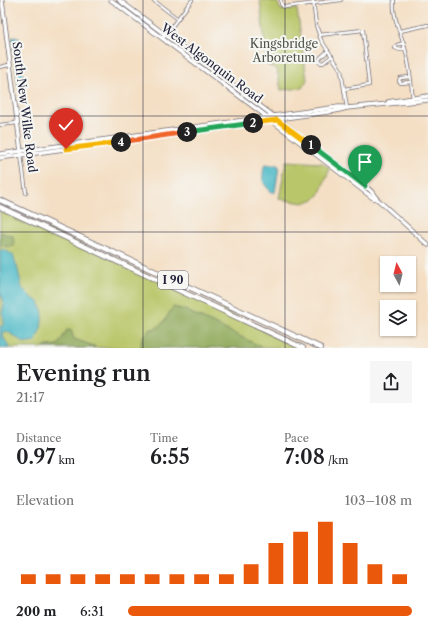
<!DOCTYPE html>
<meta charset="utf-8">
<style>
body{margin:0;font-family:"Libre Caslon Text",serif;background:#f6f6f6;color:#202124;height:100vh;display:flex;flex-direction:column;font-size:15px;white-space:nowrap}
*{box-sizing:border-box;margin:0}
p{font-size:13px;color:#757577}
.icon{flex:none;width:22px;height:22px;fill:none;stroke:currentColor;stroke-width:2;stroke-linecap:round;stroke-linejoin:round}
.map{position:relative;height:348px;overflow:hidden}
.details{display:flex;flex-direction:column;background:#fff;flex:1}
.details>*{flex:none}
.needle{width:26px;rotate:353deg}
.fabs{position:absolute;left:380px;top:256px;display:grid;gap:8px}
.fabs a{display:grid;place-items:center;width:36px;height:36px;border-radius:0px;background:#fff;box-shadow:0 1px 3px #0004;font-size:20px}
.pin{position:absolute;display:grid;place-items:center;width:34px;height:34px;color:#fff;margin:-41px -17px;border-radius:50% 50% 50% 0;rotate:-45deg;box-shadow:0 0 4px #0007}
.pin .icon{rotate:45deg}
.km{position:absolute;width:20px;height:20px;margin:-10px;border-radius:50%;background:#222;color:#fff;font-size:11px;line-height:20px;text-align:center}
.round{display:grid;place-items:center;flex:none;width:42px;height:42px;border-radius:0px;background:#f6f6f6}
.headline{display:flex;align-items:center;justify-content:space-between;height:68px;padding:0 16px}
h1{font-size:22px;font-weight:600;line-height:30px}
.stats{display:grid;grid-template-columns:repeat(3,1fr);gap:6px;height:68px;padding:4px 16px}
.stats div{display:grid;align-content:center}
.stats b{font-size:20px;font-weight:600}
.stats small{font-size:11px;font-weight:400}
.stats p{font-size:11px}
.chart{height:112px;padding:8px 16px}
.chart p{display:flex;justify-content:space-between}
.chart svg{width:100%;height:72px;margin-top:4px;stroke:#ea580c;stroke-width:6}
ul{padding:0 16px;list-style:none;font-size:13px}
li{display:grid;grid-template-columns:64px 48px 1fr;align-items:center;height:30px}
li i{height:10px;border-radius:5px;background:#ea580c}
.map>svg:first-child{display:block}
</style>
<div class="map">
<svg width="428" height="348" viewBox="0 0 428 348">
<rect width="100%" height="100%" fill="#f6f6f2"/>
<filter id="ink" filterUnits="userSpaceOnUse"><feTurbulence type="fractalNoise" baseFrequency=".025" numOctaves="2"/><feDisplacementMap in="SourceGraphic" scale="8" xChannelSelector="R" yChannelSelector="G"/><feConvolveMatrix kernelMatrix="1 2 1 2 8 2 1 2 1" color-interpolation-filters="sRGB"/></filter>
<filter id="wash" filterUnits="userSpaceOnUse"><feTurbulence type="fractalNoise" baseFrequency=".012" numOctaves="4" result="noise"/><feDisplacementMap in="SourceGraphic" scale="16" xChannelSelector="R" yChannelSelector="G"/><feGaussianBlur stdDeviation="0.9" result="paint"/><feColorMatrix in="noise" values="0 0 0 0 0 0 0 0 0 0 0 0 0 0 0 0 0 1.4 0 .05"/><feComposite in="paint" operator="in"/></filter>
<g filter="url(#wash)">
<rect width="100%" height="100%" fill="#f4dfc4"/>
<g fill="#b9c669" stroke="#6e7452">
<polygon points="260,0 268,0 278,3 280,9 282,10 297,9 307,80 302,88 281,90 277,69 267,65"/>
<polygon points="286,161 322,163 329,168 329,171 319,195 315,199 303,203 279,199"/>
<polygon points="0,207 302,348 262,347 0,348"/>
</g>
<g fill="#92ab5d" stroke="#5a664c">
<polygon points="0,232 13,236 14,246 10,247 0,245"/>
<polygon points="173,307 185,310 264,348 141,348 142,337 149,330 156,328 163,323"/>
<polygon points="67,330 71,330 74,339 94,346 95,348 43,348 47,346 58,345"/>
</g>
<g fill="#4dbac7" stroke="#386e81">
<polygon points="15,36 19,38 19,61 26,84 24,87 20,89 18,87 12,38"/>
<path d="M266 165H278L279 167 275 192 273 193C261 183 262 180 264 166Z"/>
<polygon points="0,250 5,250 13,255 15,262 17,266 22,288 32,298 39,302 43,313 41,328 35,342 29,343 23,342 8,332 5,331 2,333 5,340 10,348 0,348 0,327 3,325 4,319 2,313 4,305 3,299 0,293"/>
</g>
</g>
<g filter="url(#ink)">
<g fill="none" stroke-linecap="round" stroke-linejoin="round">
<g stroke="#6c646b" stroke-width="4">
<g id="minor">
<polyline points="153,0 178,19"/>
<polyline points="281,0 281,4 284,7 341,0"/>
<polyline points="313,0 316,25 321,40 341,70 347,108"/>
<path d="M394 0C392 17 402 36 406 52 410 67 411 83 413 99"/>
<polyline points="400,31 428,25"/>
<polyline points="319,35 363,30 369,85 344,89"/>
<polyline points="163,38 192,0"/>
<polyline points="404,43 397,45 395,48 400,50 405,48"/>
<polyline points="328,51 320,58 319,62 323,63 332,56"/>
<polyline points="0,67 9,65"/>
<polyline points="410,77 400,78 399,81 401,83 411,82"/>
<polyline points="0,125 17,123"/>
<polyline points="21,155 26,193"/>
</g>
</g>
<g stroke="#6c646b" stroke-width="5">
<g id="major">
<polyline points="2,0 21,152"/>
<polyline points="111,0 266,116"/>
<polyline points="119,0 348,172 371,191 377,199 428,245"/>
<polyline points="388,102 393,101 428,96"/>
<polyline points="271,120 373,198 377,199"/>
<polyline points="0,154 338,107 344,107"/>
<polyline points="0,158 335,111 347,108 428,100"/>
</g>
</g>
<g stroke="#6c646b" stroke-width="6">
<g id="highway">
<polyline points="0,200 321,348"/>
<polyline points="0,207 303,348"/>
</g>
</g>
<use href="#minor" stroke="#fff" stroke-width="2.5"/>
<use href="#major" stroke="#fff" stroke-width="3.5"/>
<use href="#highway" stroke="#fff" stroke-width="4.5"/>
</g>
</g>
<g fill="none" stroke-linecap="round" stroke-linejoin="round" filter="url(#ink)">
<g stroke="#fff" stroke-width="8">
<polyline id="split-1" points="311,145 365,186"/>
</g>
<g stroke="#fff" stroke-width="8">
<polyline id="split-2" points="253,123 277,120 311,145"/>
</g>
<g stroke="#fff" stroke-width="8">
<polyline id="split-3" points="187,132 253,123"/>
</g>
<g stroke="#fff" stroke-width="8">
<polyline id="split-4" points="121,142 187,132"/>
</g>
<g stroke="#fff" stroke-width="8">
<polyline id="split-5" points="66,149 121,142"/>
</g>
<use href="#split-1" stroke="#22a559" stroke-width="5"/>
<use href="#split-2" stroke="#f5b400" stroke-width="5"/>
<use href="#split-3" stroke="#22a559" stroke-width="5"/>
<use href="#split-4" stroke="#f0652b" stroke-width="5"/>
<use href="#split-5" stroke="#f5b400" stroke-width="5"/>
</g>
<path fill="none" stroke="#22223b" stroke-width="1" stroke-opacity="0.55" d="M143 0V348M285 0V348M0 116H428M0 232H428"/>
<g text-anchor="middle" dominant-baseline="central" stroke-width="4" stroke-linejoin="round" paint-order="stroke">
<rect fill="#f6f6f2" stroke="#626272" stroke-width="1" x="158" y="271" width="30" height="18" rx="3"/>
<g font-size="11" font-weight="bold" fill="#22223b">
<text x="173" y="280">I 90</text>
</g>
<g font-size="12" fill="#4f5349" stroke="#f6f6f2">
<text x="284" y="43">Kingsbridge<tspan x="284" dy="14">Arboretum</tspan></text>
</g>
<g font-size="12" fill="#22223b" stroke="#f6f6f2">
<text transform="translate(212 63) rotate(37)">West Algonquin Road</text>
<text transform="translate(25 107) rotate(83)">South New Wilke Road</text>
</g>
</g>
</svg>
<div class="fabs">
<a><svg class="needle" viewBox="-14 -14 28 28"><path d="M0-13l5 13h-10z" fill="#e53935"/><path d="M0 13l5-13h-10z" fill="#757577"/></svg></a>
<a><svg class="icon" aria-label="layers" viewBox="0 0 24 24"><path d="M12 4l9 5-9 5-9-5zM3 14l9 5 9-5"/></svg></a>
</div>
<div class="pin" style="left:365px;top:186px;background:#1e9e55"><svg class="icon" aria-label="arrive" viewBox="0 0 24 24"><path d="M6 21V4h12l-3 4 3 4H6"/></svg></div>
<div class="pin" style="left:66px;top:149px;background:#d93025"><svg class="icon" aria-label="check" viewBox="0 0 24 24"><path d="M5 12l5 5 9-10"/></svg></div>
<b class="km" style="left:311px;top:145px">1</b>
<b class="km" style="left:253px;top:123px">2</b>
<b class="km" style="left:187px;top:132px">3</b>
<b class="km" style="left:121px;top:142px">4</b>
</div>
<section class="details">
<div class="headline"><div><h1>Evening run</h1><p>21:17</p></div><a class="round"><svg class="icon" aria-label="share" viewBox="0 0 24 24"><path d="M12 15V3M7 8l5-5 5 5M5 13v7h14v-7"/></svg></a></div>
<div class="stats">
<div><p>Distance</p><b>0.97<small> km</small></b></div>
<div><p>Time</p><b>6:55</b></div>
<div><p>Pace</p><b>7:08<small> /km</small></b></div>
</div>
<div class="chart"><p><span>Elevation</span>103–108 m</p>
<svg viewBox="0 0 160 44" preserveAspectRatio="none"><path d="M5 44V38M15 44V38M25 44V38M35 44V38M45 44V38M55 44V38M65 44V38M75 44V38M85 44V38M95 44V32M105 44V19M115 44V12M125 44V6M135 44V19M145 44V32M155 44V38"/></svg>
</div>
<ul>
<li><b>200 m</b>6:31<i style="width:100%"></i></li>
</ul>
</section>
